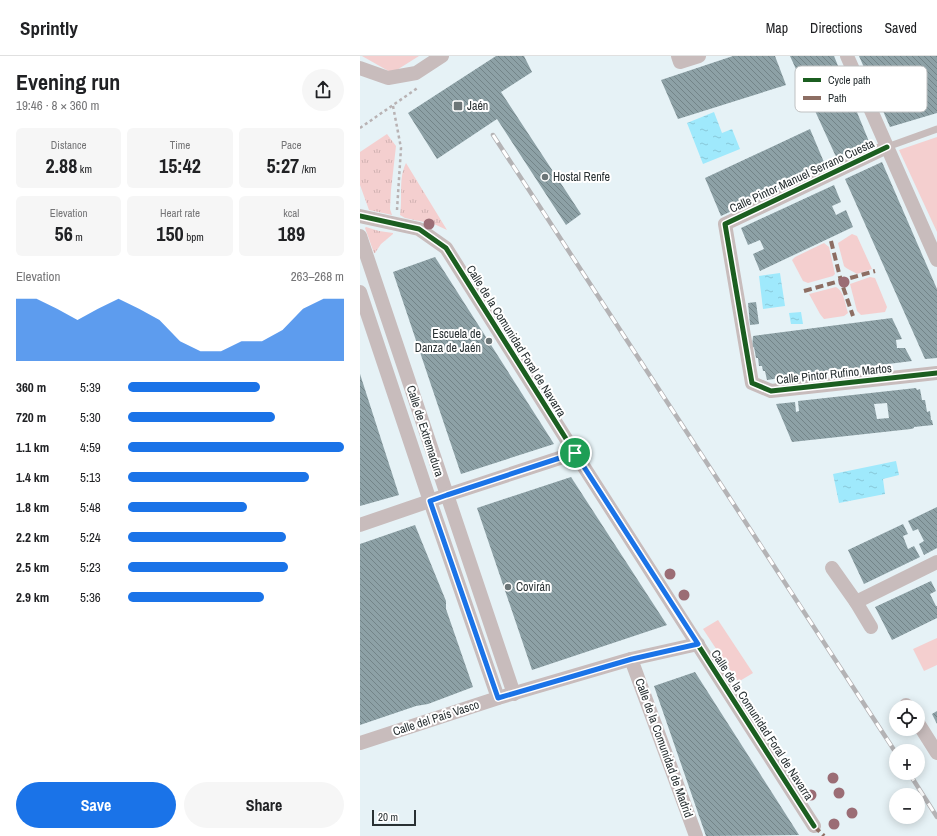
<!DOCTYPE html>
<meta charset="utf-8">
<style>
body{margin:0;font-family:"Archivo Narrow",sans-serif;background:#f6f6f6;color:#202124;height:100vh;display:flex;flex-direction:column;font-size:15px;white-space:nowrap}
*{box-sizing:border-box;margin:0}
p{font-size:13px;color:#757577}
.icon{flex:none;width:22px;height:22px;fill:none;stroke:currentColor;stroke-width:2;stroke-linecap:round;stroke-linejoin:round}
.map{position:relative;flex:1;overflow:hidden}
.panel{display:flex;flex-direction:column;background:#fff;width:360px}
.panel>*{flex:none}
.fabs{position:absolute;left:529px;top:644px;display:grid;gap:8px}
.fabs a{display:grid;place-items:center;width:36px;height:36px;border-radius:50%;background:#fff;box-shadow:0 2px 10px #0003;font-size:20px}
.scale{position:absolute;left:12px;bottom:10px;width:44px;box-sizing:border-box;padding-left:4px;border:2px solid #293133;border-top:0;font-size:11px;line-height:14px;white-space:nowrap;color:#293133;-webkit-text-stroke:3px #fff;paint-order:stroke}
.pin{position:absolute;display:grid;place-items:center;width:34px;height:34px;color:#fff;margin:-17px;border:2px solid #fff;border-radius:50%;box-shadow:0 1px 4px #0007}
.round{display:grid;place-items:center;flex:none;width:42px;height:42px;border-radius:21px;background:#f6f6f6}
.head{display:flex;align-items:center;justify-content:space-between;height:68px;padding:0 16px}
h1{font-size:22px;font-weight:800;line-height:30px}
.metrics{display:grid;grid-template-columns:repeat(3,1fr);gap:6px;height:68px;padding:4px 16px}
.metrics div{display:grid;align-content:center;border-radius:6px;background:#f6f6f6;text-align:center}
.metrics b{font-size:20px;font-weight:800}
.metrics small{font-size:11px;font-weight:400}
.metrics p{font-size:11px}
.chart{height:112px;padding:8px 16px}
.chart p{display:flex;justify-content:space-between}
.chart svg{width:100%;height:72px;margin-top:4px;fill:#1a73e8;opacity:.7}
.action{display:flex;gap:8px;margin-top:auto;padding:8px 16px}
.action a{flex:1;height:46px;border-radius:24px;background:#1a73e8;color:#fff;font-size:16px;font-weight:800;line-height:46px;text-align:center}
.action a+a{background:#f6f6f6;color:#202124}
ul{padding:0 16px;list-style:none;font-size:13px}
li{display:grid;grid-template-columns:64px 48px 1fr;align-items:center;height:30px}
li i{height:10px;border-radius:5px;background:#1a73e8}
header{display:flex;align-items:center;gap:24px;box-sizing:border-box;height:56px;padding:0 20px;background:#fff;border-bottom:1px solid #e0e0e0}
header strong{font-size:19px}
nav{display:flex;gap:22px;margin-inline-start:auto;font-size:14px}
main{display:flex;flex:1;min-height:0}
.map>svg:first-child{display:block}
</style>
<header>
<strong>Sprintly</strong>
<nav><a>Map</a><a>Directions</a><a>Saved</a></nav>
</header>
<main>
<section class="panel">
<div class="head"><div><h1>Evening run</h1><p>19:46 · 8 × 360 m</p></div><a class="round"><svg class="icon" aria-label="share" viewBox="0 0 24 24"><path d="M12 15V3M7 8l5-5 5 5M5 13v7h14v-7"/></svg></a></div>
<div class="metrics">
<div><p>Distance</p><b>2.88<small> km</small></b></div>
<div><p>Time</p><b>15:42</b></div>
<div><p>Pace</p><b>5:27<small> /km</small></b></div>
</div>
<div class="metrics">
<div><p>Elevation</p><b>56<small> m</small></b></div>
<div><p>Heart rate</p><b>150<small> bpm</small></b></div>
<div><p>kcal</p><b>189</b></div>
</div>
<div class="chart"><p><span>Elevation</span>263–268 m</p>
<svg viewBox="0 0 160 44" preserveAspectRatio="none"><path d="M0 44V6L10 6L20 12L30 19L40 12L50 6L60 12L70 19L80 32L90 38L100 38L110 32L120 32L130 25L140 12L150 6L160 6V44z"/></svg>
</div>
<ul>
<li><b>360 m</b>5:39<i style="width:61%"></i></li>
<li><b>720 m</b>5:30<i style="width:68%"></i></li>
<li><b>1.1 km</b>4:59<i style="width:100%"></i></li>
<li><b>1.4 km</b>5:13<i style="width:84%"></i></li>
<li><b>1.8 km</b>5:48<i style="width:55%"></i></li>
<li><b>2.2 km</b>5:24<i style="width:73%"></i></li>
<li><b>2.5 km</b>5:23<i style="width:74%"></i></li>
<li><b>2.9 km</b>5:36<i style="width:63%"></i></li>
</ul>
<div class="action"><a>Save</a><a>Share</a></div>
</section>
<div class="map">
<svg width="577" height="780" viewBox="0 0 577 780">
<defs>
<pattern id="grass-tufts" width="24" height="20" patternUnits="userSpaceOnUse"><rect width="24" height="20" fill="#f4cfcf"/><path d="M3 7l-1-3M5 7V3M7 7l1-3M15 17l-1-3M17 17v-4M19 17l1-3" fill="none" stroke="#d1b2b2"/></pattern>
<pattern id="water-ripples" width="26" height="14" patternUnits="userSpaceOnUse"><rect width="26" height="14" fill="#9fe9fc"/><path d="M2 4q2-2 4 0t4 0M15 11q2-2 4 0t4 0" fill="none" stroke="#89c8d8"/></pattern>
<pattern id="building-back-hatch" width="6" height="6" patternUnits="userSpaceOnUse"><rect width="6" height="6" fill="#8da1a6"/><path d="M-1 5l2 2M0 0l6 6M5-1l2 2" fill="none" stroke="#738488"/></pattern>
</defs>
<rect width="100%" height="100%" fill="#e6f2f6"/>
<g fill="url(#grass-tufts)">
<polygon points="27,78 36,90 31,134 30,153 32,159 9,154 0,129 0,96"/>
<path d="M46 107 87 174 74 168 45 162 40 159C43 142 38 123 46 107Z"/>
<polygon points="6,171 19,175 33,177 33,178 21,188 15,197 14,197 5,172"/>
</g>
<g fill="#f4cfcf">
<polygon points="2,0 59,0 32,17"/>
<polygon points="577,81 577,176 539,94"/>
<path d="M492 178 497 180 512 213 497 218C493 215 486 213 484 210L478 187Z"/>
<polygon points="464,187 469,191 475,218 473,220 448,227 443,225 432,204 435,201"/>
<polygon points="510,221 515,222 527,251 525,256 501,259 497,255 490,228"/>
<path d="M476 231C484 235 485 248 488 257L484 260 464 263 460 258 449 238Z"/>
<polygon points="358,564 393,617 378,626 343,573"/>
<polygon points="577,582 577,609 564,615 553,593"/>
</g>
<g fill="url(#water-ripples)">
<polygon points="354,56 362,77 372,73 380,93 343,108 327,67"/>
<polygon points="420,217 425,250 403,253 399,220"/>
<polygon points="441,256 443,268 431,268 429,257"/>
<polygon points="536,405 539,419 523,423 525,438 479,447 473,418"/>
</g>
<g fill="url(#building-back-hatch)" fill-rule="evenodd">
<polygon points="136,0 164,0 172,16 141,36 221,158 206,169 137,63 77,103 48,57"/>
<polygon points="373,0 415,0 426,29 318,63 301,24"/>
<polygon points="430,0 474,0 510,88 477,103"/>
<polygon points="499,0 577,0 577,57 530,71"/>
<polygon points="450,73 466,111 361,160 345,122"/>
<polygon points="522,106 577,233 577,302 565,303 485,123"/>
<polygon points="474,129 481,146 472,150 476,159 486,154 493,171 400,215 393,198 404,193 400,184 388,189 381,172"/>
<polygon points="75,201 194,388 101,418 33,216"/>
<polygon points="396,246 399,268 390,269 388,247"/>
<polygon points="532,262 542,283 536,284 537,292 545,292 552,305 417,322 414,323 407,324 405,315 403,315 402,310 399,310 398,302 396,302 394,291 392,292 393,280"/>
<polygon points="0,318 39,439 0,450"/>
<path d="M556 332 557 334 560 333 562 344H565L567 356 570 355 571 364H572L573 369 554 371V372L551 373 432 386 416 348 435 346 436 356 439 355 438 345ZM527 347 529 362 517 363 514 348Z"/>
<polygon points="211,421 307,569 172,614 117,452"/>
<polygon points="577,451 577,492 564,499 559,488 564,485 558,473 553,475 548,465"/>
<polygon points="543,468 548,478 543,480 548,493 554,490 560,501 504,528 488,494"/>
<polygon points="55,469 86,545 86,553 113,631 68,648 56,650 0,669 0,488"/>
<polygon points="571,525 576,535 570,538 576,550 577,550 577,562 532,584 515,551"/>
<polygon points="335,616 439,779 346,780 294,630"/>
<polygon points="577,655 577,668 572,658"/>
</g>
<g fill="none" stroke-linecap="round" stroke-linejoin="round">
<g stroke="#b8b2b3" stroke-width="2.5" stroke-dasharray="3 3" stroke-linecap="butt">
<polyline points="33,50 41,92 37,154"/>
<polyline points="0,72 59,31"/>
</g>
<polyline stroke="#c8bcbc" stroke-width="7" points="527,91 577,73"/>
<g stroke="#c8bcbc" stroke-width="14">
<polyline points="318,0 320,6 339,0"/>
<polyline points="487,0 577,204"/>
<polyline points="0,12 28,22 56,17 82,0"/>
<polyline points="527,91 365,168 392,327 411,335 577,317"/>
<polyline points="0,160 59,173 86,192 215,397 454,770"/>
<polyline points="0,180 154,638"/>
<polyline points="0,236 70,445 138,642"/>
<polyline points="0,469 87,439 215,397"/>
<polyline points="472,512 496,546"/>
<polyline points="511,571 496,546 577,506"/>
<polyline points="271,603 336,780"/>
<polyline points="546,649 548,651"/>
<polyline points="558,667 577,697"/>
<polyline points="0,687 138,642 271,603 338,588"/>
</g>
<g stroke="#b4b3b5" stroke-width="4.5">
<g id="rail">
<polyline points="133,79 536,697"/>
<polyline points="549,717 577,761"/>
</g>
</g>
<use href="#rail" stroke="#fff" stroke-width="3" stroke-dasharray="9" stroke-linecap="butt"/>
<g stroke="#8d6e63" stroke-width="4" stroke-dasharray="8 4" stroke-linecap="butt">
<polyline points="471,185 481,225 493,260"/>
<polyline points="444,235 515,215"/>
<polyline points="454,770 464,780"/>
</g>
<g stroke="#fff" stroke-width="8">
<g id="cycleway">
<polyline points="527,91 365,168 392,327 411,335 577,317"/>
<polyline points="0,160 59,173 86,192 215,397 454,770"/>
</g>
</g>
<use href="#cycleway" stroke="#1b5e20" stroke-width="5"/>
</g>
<g fill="#9b6d75">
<circle cx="69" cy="168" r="5.5"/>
<circle cx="484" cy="226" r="5.5"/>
<circle cx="310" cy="518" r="5.5"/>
<circle cx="324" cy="539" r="5.5"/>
<circle cx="434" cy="719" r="5.5"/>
<circle cx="473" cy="722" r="5.5"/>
<circle cx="479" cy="737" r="5.5"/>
<circle cx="451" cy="739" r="5.5"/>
<circle cx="492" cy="757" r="5.5"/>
<circle cx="474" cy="768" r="5.5"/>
</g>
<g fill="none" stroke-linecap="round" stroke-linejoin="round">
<g stroke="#fff" stroke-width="8">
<polygon id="route" points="215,397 338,588 272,603 138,642 70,445 87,439"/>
</g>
<use href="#route" stroke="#1a73e8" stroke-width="5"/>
</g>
<g fill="#6b7577" stroke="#fff" stroke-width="1.5">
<rect x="93" y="45" width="10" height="10" rx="2"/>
<circle cx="185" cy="121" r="4"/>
<circle cx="129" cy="285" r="4"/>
<circle cx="148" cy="531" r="4"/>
</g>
<g text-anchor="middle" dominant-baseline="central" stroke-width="4" stroke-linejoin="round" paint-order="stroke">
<g font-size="12" fill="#293133" stroke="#fff" text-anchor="start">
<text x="107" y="50">Jaén</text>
<text x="193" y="121">Hostal Renfe</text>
<text x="121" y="278" text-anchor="end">Escuela de<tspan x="121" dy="14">Danza de Jaén</tspan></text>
<text x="156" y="531">Covirán</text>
</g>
<g font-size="12" fill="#293133" stroke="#fff">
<text transform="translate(442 120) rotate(-25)">Calle Pintor Manuel Serrano Cuesta</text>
<text transform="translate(156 285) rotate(58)">Calle de la Comunidad Foral de Navarra</text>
<text transform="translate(474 318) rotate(-6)">Calle Pintor Rufino Martos</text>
<text transform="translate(65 375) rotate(72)">Calle de Extremadura</text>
<text transform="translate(76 662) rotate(-18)">Calle del País Vasco</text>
<text transform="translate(402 669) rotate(57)">Calle de la Comunidad Foral de Navarra</text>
<text transform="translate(304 692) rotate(70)">Calle de la Comunidad de Madrid</text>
</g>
</g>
<rect x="435" y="10" width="132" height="46" rx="6" fill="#fff" stroke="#bfc1c2" stroke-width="1"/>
<rect x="443" y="22" width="18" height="4" fill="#1b5e20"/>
<rect x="443" y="40" width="18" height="4" fill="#8d6e63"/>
<g font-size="11" fill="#293133">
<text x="468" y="28">Cycle path</text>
<text x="468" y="46">Path</text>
</g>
</svg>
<div class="fabs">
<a><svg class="icon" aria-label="locate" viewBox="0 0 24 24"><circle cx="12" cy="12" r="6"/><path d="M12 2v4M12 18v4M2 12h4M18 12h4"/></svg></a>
<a>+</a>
<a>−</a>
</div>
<div class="scale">20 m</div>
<div class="pin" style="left:215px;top:397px;background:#1e9e55"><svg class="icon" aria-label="arrive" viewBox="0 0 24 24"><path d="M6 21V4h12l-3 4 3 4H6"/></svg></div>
</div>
</main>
